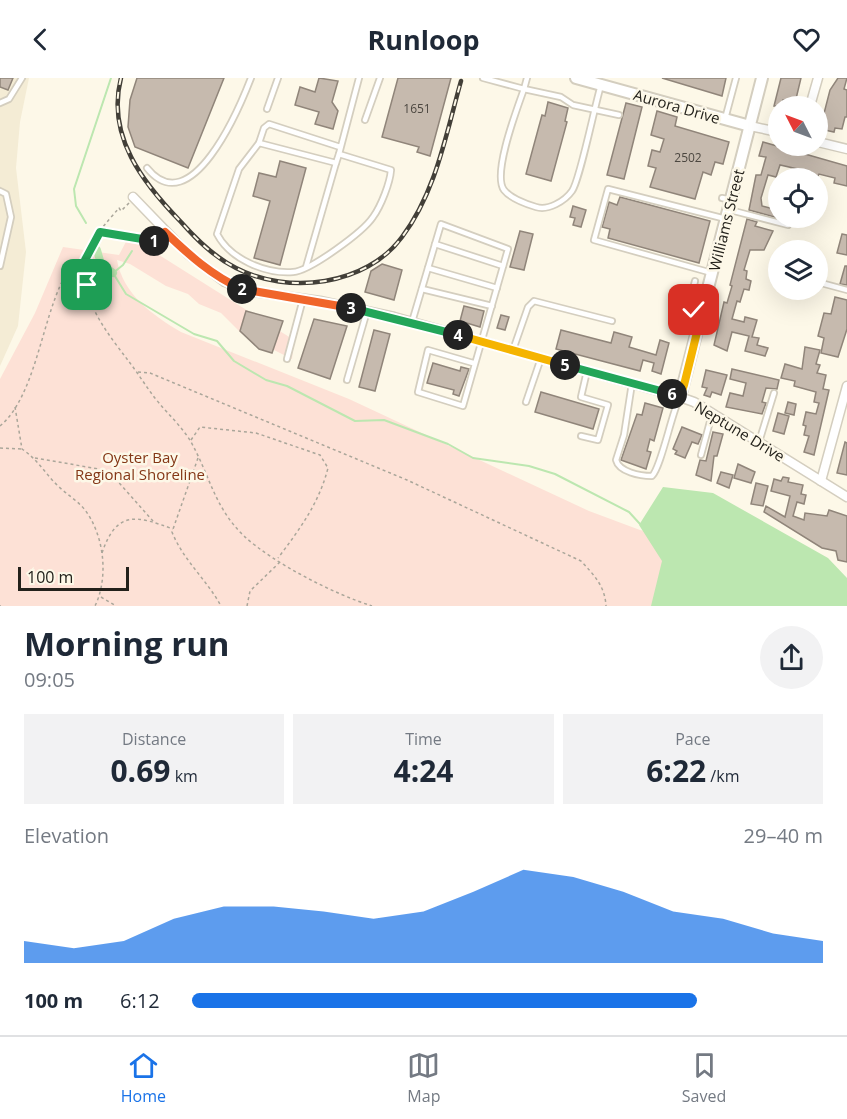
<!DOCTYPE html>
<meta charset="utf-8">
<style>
body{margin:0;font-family:"Open Sans",sans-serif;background:#f2f2f3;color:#1f2937;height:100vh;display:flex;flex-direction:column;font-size:22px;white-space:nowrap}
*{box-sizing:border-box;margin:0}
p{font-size:20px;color:#747a83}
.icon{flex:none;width:33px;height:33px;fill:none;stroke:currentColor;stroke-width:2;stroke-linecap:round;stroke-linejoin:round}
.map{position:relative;height:528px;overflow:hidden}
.drawer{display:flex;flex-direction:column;background:#fff;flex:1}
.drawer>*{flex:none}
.needle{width:39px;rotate:312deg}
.tools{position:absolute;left:768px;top:18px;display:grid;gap:12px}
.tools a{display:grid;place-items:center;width:60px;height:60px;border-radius:50%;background:#fff;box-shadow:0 6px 24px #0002;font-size:30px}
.scale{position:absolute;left:18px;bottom:15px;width:111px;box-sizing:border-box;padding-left:6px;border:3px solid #23211b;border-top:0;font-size:16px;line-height:21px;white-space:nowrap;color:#23211b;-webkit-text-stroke:4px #fdf8e8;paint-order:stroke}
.pin{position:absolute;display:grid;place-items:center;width:51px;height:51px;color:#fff;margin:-26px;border-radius:12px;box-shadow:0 3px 9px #0006}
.km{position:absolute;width:30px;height:30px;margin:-15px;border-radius:50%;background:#222;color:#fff;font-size:16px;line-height:30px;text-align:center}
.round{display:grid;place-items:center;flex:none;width:63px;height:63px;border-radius:32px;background:#f2f2f3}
.summary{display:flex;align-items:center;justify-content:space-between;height:102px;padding:0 24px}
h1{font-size:33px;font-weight:700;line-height:45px}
.stats{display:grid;grid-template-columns:repeat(3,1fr);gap:9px;height:102px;padding:6px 24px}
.stats div{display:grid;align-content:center;border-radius:0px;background:#f2f2f3;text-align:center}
.stats b{font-size:30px;font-weight:700}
.stats small{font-size:16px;font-weight:400}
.stats p{font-size:16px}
.chart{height:168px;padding:12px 24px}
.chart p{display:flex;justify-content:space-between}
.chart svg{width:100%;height:108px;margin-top:6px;fill:#1a73e8;opacity:.7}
ul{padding:0 24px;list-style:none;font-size:20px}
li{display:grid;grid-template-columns:96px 72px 1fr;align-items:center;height:45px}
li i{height:15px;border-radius:8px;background:#1a73e8}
header{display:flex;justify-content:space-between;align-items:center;height:78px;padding:0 24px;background:#fff;font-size:27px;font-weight:700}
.tabs{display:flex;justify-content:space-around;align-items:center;height:84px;border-top:2px solid #e0e1e3;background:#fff;font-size:16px;color:#747a83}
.tabs a{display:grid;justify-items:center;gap:3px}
.tabs .selected{color:#1a73e8}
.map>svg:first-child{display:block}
</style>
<header><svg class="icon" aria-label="back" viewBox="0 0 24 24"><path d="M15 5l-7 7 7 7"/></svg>Runloop<svg class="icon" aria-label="heart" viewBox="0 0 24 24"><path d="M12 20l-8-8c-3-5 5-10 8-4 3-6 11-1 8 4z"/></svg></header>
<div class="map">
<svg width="847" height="528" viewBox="0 0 847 528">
<rect width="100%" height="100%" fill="#fdf8e8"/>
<polygon fill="#f4ecd5" points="0,0 29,0 20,44 16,90 26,174 18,248 0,288"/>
<path fill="#fde1d6" d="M129 158 294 262 292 281 242 256 221 235 199 226 188 216 166 208 130 186 117 182C123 216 152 237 181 254L349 321 589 433 640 452 667 458 666 528H0V301L35 235 63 169 119 177Z"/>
<polygon fill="#bce7b0" points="663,409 713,415 828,480 847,500 847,528 651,528 662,483 639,447"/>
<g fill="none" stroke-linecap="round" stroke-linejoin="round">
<g stroke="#bce7b0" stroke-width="2">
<polyline points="86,145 76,128 74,111 111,0"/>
<polyline points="132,173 123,187 113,195 126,216 194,256 217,263 234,283 266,302 287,308 355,343 384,342 448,366 473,380 529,388 555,396 629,434 640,446"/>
</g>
<polyline stroke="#bce7b0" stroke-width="8" points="97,172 101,186 113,195"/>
</g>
<g fill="#c6baae" stroke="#90857a" stroke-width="1.5">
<polygon points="0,0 13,0 8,12 0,9"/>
<polygon points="137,0 224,0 188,90 135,69 128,49 130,22"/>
<polygon points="319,0 338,3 332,24 338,33 333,51 315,46 319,34 295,27 300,9 315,14"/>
<polygon points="398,0 451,0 430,78 417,74 419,69 382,59"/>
<polygon points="662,0 726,0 722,18"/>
<polygon points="781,0 801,0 795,25 783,22 781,28 774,28"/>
<polygon points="838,0 847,0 844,11 847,12 847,39 845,39 842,51 835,50 834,54 820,51 830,12"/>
<polygon points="548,24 568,30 565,43 567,44 551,103 526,96 542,37 545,38"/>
<polygon points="626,25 642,29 624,101 607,97"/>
<polygon points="657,33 677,39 675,48 729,64 723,86 715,84 711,97 703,94 695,121 650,109 656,90 648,88 652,72 660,74 664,61 651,57"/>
<polygon points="763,64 847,88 847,108 834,105 835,100 819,96 817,100 809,100 811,94 780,87 776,99 768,97 761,120 762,128 778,132 778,140 749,132 756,97 761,97 766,79 759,78"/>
<polygon points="280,83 306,90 280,187 254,180 270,123 253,118 259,95 276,99"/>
<polygon points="620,119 710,143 699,185 608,160 610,151 602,149 603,146 609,124 617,127"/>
<polygon points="573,128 586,132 581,149 573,147 575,140 570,139"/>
<polygon points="784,140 802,140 800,146"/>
<polygon points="747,141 757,144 755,148 773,153 764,172 750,172 744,192 747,193 746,201 751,203 749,212 744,211 740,224 737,223 732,241 744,244 745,239 757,242 752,259 759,260 757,267 768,270 765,278 745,273 749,258 732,254 727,273 714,267 724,224 727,225 732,208 730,207"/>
<polygon points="520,153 533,156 524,192 510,189"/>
<polygon points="842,156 847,157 847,177 837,175"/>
<polygon points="382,186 402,192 394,222 365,214 371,193"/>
<polygon points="845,188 847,188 847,207 840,206"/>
<polygon points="835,219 847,222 847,251 838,279 821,275 824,260 818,258 824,235 831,236"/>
<polygon points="464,228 484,233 480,249 460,243"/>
<polygon points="246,233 283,243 272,275 259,271 240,253"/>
<polygon points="501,237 509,239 505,252 497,250"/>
<polygon points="314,241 347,248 330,301 298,290"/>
<polygon points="374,252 390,256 375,313 359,309"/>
<polygon points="561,252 611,265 614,254 632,259 629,269 656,277 660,262 669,265 661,296 652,293 654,285 643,282 640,293 556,271"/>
<polygon points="805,269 820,272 816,286 820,287 817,295 826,297 823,311 829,312 814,377 804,374 809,358 804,357 806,348 803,347 806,334 816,336 819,325 814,324 816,314 794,308 795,303 781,300 785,286 802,291"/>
<polygon points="433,285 460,293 461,289 469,291 459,318 453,316 454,312 427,305"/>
<polygon points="732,291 779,302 777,311 766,310 762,324 766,325 762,336 726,329 730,315 743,318 746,305 730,301"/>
<polygon points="706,292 727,297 721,317 712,314 710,319 704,317 707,310 702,309"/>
<polygon points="541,314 599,331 593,351 535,334"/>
<polygon points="788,324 796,326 794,337 785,335"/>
<polygon points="645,325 663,330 654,363 650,361 647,373 651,374 646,391 621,382 637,336 642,337"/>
<polygon points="778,335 789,338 784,356 773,353"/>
<polygon points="682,349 702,357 698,366 692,364 685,380 675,376 677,373 673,371"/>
<polygon points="713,354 723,356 717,378 714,378 711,403 696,397 700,382 706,383"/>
<polygon points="845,364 847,365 847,397 837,395"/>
<polygon points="738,386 755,394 751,405 734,400"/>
<polygon points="721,394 733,397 729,410 717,405"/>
<polygon points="783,399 789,400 788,404 803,407 801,416 806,417 804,426 797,424 793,438 804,442 805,435 827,438 829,432 847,438 847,484 838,482 836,473 822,470 764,434 766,428 785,439 790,418 771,413 774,401 781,403"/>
<polygon points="756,405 768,408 763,428 751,426"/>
</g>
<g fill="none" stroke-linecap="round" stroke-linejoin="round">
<g stroke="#d4cebf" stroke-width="8">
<g id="service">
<polyline points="483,0 524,11 527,0"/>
<path d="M601 7C595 26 580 102 572 113 565 123 548 133 536 129 526 126 511 121 504 112 492 96 517 31 524 11L561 19 573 27 619 37"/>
<polyline points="0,25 9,21 22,0"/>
<polyline points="267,31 278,0"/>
<polyline points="725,41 736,0"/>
<polyline points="365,42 380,0"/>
<polyline points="259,65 336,85 339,76"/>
<path d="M340 69 269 46 264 50 259 65 239 91 217 156C230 181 265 196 293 194 310 193 363 154 373 139 381 128 390 105 391 92L339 76 359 0"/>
<path d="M147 90C191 145 239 31 251 0"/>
<polyline points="0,113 6,116 11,139 0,188"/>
<polyline points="722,120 731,122"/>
<polyline points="730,132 788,147"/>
<polyline points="435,166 503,188"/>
<polyline points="306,189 336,85"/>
<polyline points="428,190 497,210"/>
<polyline points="712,195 594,162 608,111 726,141"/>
<polyline points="695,203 688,230 702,234"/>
<polyline points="821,205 847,212"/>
<polyline points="422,211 492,228"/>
<polyline points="412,244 441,146 508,171 463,328 418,314 428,272 473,285"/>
<polyline points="513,272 528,229 534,223 612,243"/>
<polyline points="287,281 303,221"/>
<polyline points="347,302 367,233"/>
<path d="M632 305 624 357 616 382C619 394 640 398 652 398 661 389 671 338 679 321"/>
<polyline points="526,324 541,280"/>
<polyline points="581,358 598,362 608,327 581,319 587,293"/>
<polyline points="759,364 774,315"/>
<polyline points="701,377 712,336"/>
</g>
</g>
<g stroke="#d4cebf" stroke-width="11">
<g id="minor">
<polyline points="810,28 818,0"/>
<polyline points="750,48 778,54"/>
<polyline points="818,64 847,71"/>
<polyline points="133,119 188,176 225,204 247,213 320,223 394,239 680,319 694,324 847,419"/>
<polyline points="821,403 847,308"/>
</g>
</g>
<g stroke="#d4cebf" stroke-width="14">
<g id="tertiary">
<polyline points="576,0 750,48"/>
<polyline points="680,319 762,0"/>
</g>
</g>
<g stroke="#aaa69a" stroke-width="1.5" stroke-dasharray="3 3" stroke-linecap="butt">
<path d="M129 125 121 133 119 130C107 144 88 164 85 183 79 222 109 257 130 285 140 298 148 312 159 325 169 337 183 350 191 364 210 398 214 429 244 458 273 485 334 516 372 528"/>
<polyline points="101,155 155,163 159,159"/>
<path d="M138 294 150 295 407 402 581 483C594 497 605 508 606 528"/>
<path d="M15 329 22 371C37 381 45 395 57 407 66 416 77 422 85 432 104 457 109 499 95 528"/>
<path d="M0 348C35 319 42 242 63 202L84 195"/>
<path d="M191 362 200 349 256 355 320 377 328 390C319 425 300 451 278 480"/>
<polyline points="0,370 22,371"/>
<polyline points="35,380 99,391 113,398 153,443"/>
<path d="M198 380 172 454C183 482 207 502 221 528"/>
<path d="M102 475C117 431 137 438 173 451"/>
<polyline points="101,519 116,528"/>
<polyline points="0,527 0,528"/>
<polyline points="247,528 250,513 281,483"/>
</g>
<use href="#service" stroke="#fff" stroke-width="4.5"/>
<use href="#minor" stroke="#fff" stroke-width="8"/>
<use href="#tertiary" stroke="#fff" stroke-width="10"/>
<g stroke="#423f38" stroke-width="4.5">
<path id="rail" d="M121 0C106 58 143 105 181 144 197 162 214 179 236 190 288 217 366 208 402 159 436 114 446 56 461 3"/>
</g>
<use href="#rail" stroke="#fdf8e8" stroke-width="2" stroke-dasharray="7" stroke-linecap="butt"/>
</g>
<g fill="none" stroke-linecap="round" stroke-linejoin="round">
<g stroke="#fff" stroke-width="12">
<polyline id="split-1" points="87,207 85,182 100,154 154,163"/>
</g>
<g stroke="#fff" stroke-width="12">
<path id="split-2" d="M154 163 165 154C188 176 212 198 242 211"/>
</g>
<g stroke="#fff" stroke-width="12">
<polyline id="split-3" points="242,211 351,230"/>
</g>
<g stroke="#fff" stroke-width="12">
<polyline id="split-4" points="351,230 458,257"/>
</g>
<g stroke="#fff" stroke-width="12">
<polyline id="split-5" points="458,257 565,287"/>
</g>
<g stroke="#fff" stroke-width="12">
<polyline id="split-6" points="565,287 672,316"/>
</g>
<g stroke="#fff" stroke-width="12">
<polyline id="split-7" points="672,316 680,319 684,307 702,234 694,232"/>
</g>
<use href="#split-1" stroke="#22a559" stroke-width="8"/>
<use href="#split-2" stroke="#f0652b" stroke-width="8"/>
<use href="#split-3" stroke="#f0652b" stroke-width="8"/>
<use href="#split-4" stroke="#22a559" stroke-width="8"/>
<use href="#split-5" stroke="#f5b400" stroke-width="8"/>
<use href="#split-6" stroke="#22a559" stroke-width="8"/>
<use href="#split-7" stroke="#f5b400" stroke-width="8"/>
</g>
<g text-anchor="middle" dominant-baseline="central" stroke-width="5" stroke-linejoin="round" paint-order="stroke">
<g font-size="12" fill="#4c4740">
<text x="417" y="30">1651</text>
<text x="688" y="79">2502</text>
</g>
<g font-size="15" fill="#23211b" stroke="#fdf8e8">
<text transform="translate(677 28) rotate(16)">Aurora Drive</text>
<text transform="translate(726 142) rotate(-76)">Williams Street</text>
<text transform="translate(740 353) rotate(31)">Neptune Drive</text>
</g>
<g font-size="15" fill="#843716" stroke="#fdf8e8">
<text x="140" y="379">Oyster Bay<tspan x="140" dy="17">Regional Shoreline</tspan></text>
</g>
</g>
</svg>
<div class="tools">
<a><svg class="needle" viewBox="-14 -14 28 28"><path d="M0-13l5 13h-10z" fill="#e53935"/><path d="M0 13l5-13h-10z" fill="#747a83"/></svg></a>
<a><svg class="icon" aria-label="locate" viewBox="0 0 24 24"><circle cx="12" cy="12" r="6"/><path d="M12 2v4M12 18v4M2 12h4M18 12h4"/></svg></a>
<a><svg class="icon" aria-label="layers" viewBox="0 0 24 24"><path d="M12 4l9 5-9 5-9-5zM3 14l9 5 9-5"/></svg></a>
</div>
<div class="scale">100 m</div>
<div class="pin" style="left:87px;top:207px;background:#1e9e55"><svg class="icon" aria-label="arrive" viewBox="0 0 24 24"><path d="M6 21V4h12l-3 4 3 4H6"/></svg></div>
<div class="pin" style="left:694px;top:232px;background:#d93025"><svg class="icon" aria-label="check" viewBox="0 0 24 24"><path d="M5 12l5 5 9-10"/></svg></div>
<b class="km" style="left:154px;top:163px">1</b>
<b class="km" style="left:242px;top:211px">2</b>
<b class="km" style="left:351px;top:230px">3</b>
<b class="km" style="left:458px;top:257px">4</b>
<b class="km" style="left:565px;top:287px">5</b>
<b class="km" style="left:672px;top:316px">6</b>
</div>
<section class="drawer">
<div class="summary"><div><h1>Morning run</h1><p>09:05</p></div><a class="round"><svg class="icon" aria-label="share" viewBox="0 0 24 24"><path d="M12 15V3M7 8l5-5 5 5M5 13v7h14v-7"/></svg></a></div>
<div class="stats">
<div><p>Distance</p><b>0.69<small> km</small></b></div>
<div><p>Time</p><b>4:24</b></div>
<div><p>Pace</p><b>6:22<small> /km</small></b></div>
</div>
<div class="chart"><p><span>Elevation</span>29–40 m</p>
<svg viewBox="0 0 160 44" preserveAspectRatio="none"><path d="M0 44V35L10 38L20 35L30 26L40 21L50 21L60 23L70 26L80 23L90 15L100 6L110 9L120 15L130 23L140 26L150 32L160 35V44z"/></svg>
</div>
<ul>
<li><b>100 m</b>6:12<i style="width:80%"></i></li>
</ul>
</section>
<nav class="tabs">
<a class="selected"><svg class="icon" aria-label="home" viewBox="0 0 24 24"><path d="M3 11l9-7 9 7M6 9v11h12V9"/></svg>Home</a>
<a><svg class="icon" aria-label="map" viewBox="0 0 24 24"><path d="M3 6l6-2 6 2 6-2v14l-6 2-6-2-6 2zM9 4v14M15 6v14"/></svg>Map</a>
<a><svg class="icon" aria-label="saved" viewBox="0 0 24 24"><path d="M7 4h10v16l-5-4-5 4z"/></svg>Saved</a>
</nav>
